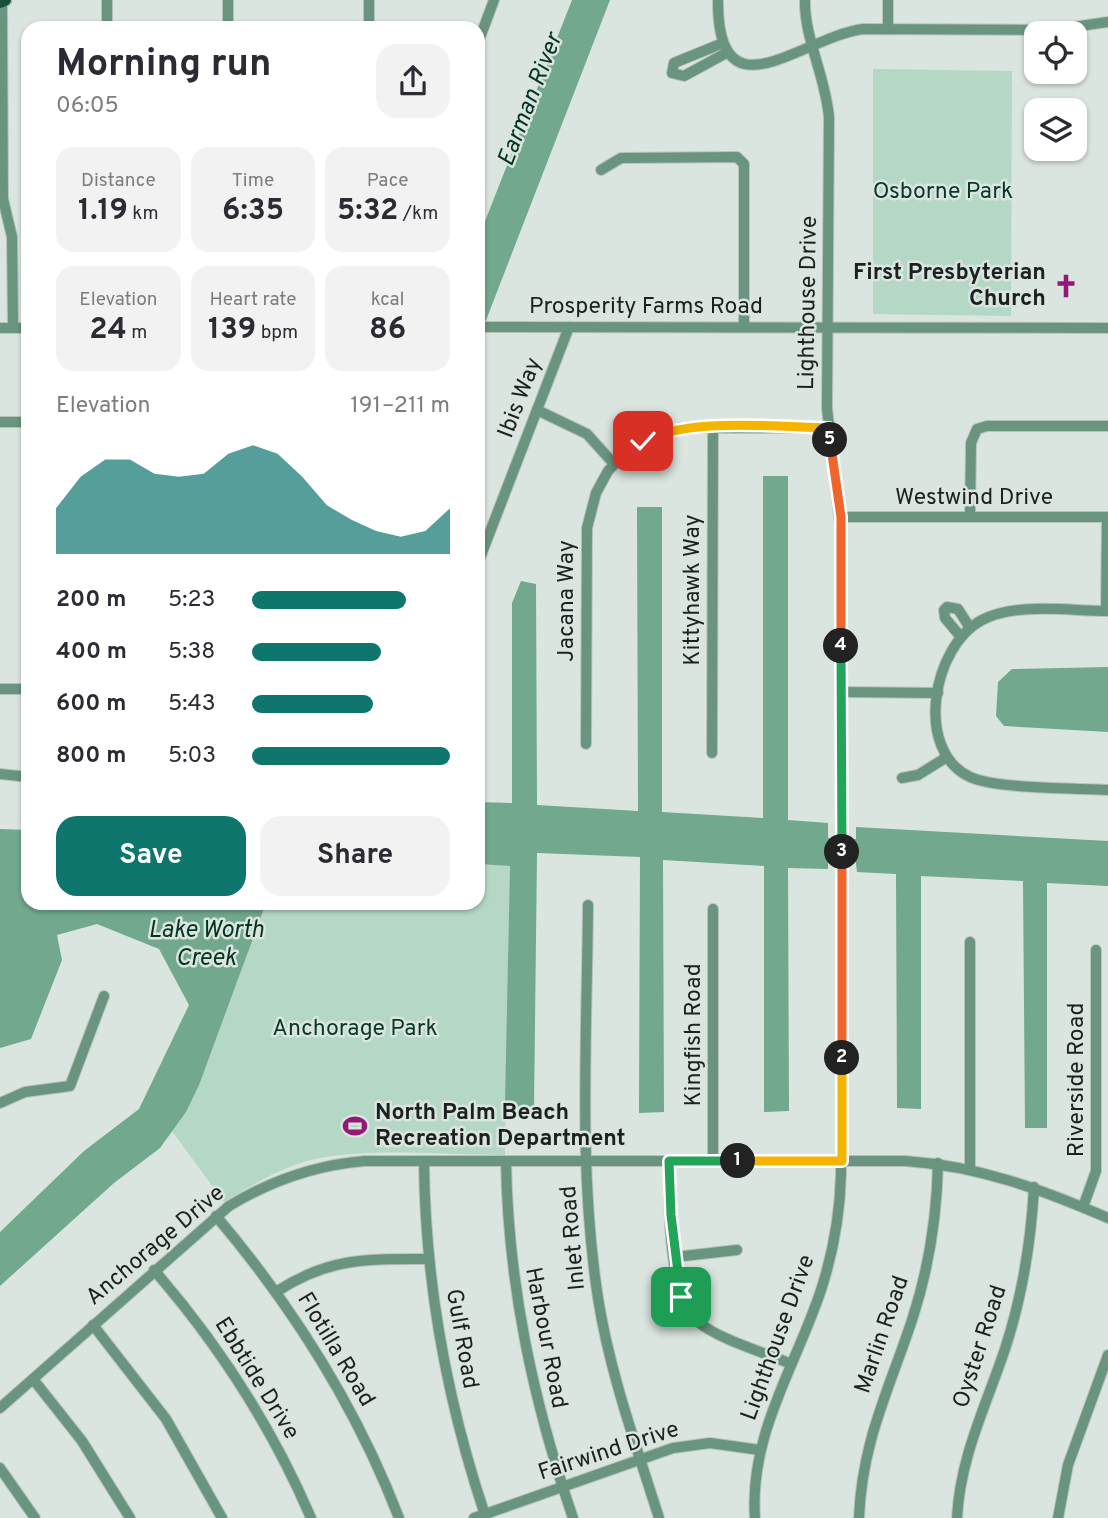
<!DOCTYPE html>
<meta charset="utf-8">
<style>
body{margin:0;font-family:Overpass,sans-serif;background:#f2f2f3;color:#2b2b33;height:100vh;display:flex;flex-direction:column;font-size:26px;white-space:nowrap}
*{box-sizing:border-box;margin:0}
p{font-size:23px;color:#7c7c81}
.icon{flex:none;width:38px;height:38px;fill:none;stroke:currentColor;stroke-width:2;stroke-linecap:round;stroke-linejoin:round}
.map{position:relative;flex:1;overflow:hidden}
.panel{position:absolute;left:21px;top:21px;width:464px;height:889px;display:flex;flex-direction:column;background:#fff;border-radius:21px;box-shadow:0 2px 5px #0004}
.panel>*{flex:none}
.buttons{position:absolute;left:1024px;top:21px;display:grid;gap:14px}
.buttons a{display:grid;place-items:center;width:63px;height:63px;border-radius:14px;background:#fff;box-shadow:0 2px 5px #0004;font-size:35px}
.pin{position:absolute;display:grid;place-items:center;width:60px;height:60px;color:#fff;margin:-30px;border-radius:14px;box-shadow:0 4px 10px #0006}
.km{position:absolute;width:35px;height:35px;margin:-18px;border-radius:50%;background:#222;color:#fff;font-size:19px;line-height:35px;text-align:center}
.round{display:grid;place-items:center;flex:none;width:74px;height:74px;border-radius:21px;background:#f2f2f3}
.overview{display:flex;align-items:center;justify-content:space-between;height:119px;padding:0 35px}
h1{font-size:38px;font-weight:700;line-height:52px}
.stats{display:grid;grid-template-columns:repeat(3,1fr);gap:10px;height:119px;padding:7px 35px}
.stats div{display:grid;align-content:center;border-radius:18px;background:#f2f2f3;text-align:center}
.stats b{font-size:30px;font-weight:700}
.stats small{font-size:19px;font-weight:400}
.stats p{font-size:19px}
.chart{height:196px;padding:14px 35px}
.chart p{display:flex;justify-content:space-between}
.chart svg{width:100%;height:126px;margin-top:7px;fill:#0f766e;opacity:.7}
.action{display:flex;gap:14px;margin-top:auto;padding:14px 35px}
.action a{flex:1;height:80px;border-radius:21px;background:#0f766e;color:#fff;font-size:28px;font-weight:700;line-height:80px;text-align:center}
.action a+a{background:#f2f2f3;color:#2b2b33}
ul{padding:0 35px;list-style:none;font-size:23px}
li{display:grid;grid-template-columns:112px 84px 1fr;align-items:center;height:52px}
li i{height:18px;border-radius:9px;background:#0f766e}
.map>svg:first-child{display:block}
</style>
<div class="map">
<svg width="1108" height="1518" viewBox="0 0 1108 1518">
<rect width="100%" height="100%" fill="#dae5df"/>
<g fill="#b5d7c6">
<polygon points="873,69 1012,71 1011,316 873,314"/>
<path d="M478 864 510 866 505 1155C446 1155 367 1147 311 1160 280 1168 252 1185 224 1202L172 1131 186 1112 266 903H478Z"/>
</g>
<g fill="#71a88e">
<polygon points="572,0 610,0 478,341 478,239"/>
<polygon points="763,476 788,476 788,820 828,823 828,838 856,839 856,827 1108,841 1108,886 1047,883 1047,1128 1025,1128 1023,881 921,876 921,1109 897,1108 896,874 857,872 855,855 828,855 828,869 788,868 789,1111 764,1112 764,866 663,860 664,1112 639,1113 640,857 537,853 534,1110 521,1111 505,1103 510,866 478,864 478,802 512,803 512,603 521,581 536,584 537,805 638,811 637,507 662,507 662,812 763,818"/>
<polygon points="1108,667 1108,732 1004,726 996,716 998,682 1012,669"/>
<polygon points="0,829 28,830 28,903 266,903 199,1085 186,1112 160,1148 114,1183 0,1286 0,1232 84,1151 139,1109 189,1005 159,949 97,924 57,935 62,960 31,1039 0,1048"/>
</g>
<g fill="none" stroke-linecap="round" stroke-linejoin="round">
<g stroke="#b8c2bc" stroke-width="12">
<g id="minor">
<path d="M718 0C717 121 802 37 863 29L1052 30 1108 22"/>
<polyline points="2,1 3,199 12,237 13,328"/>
<polyline points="107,28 107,0"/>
<polyline points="228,28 228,0"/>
<polyline points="369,28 369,0"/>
<polyline points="888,29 888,0"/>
<polyline points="478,43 494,0"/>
<polyline points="723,43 674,63 672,73 684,76 728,52"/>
<polyline points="601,170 621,158 737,157 744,164 744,327"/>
<polyline points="478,327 1108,328"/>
<polyline points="0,328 28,328"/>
<polyline points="537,410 587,434 614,464"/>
<polyline points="0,422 28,422"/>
<polyline points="841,517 1108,517"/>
<polyline points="970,517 971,443 977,429 987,426 1108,426"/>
<polyline points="478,563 569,327"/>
<polyline points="1106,611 1107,517"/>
<path d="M1108 611C1069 611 1017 602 982 620 932 646 914 751 970 777 996 789 1076 788 1108 790"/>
<polyline points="960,636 945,618 944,610 947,607 958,609 970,628"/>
<polyline points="0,689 28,689"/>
<polyline points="841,692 938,693"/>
<polyline points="586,744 587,528 596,493 608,471 623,455 643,441 681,428 829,428"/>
<polyline points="712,753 713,427"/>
<polyline points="0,774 28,777"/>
<polyline points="902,778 918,775 947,757"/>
<path d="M588 905C587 1035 578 1169 598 1298 610 1374 636 1445 659 1518"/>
<polyline points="970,942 970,1168"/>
<polyline points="0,1103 25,1092 70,1086 104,996"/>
<path d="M424 1161C425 1284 447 1402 486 1518"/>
<path d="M506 1161C508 1285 533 1401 573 1518"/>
<path d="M669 1161C669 1200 667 1296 698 1322 720 1340 764 1352 791 1364"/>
<polyline points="713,1161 713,909"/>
<polyline points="1083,1207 1096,1171 1096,950"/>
<path d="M216 1216C293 1307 356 1406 399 1518"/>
<polyline points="675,1257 737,1250"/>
<path d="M154 1270C219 1345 272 1427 311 1518"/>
<path d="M276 1292C329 1257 368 1259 429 1259"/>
<polyline points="93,1325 166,1419 222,1518"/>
<polyline points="33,1379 82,1441 130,1518"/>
<path d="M0 1408 229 1206C272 1180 315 1165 365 1161H905C979 1166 1041 1189 1108 1218"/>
<polyline points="0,1468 35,1518"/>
<polyline points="474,1518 673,1448 710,1443 760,1450"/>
<path d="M755 1518C749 1434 796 1366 821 1290 833 1253 840 1214 841 1174V533L827 408 829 118C826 77 804 38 805 0"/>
<path d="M859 1518C862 1440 890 1388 913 1317 929 1267 937 1215 938 1163"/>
<path d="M957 1518C960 1457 986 1406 1005 1349 1022 1297 1031 1242 1034 1187"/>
<polyline points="1058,1518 1068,1465 1108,1355"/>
</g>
</g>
<g stroke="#b8c2bc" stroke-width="15">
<polyline id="major" points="0,2 5,0"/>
</g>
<use href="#minor" stroke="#699580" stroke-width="10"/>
<use href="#major" stroke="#1b4e3a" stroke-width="12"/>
</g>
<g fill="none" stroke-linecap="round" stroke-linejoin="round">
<g stroke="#fff" stroke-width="14">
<polyline id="split-1" points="681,1297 671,1215 669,1161 738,1161"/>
</g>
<g stroke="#fff" stroke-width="14">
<polyline id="split-2" points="738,1161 842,1161 842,1058"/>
</g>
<g stroke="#fff" stroke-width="14">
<polyline id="split-3" points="842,852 842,1058"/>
</g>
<g stroke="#fff" stroke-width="14">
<polyline id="split-4" points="841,646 842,852"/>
</g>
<g stroke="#fff" stroke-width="14">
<polyline id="split-5" points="830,440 841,517 841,646"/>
</g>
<g stroke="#fff" stroke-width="14">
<path id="split-6" d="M643 441C689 417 777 427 829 428L830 440"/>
</g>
<use href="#split-1" stroke="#22a559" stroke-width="9"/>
<use href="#split-2" stroke="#f5b400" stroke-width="9"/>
<use href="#split-3" stroke="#f0652b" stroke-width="9"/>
<use href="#split-4" stroke="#22a559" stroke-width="9"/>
<use href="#split-5" stroke="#f0652b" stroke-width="9"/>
<use href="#split-6" stroke="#f5b400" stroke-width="9"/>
</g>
<defs>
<g id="church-bare" transform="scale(1.89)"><path d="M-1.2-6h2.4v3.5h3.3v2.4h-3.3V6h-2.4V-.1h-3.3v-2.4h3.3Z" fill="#921a77" stroke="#dae5df" stroke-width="2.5" paint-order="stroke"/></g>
<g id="stadium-bare" transform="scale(1.89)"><path d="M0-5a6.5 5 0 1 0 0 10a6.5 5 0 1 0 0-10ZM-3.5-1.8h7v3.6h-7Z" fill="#921a77" stroke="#dae5df" stroke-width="2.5" paint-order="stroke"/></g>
</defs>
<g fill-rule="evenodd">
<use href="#church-bare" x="1066" y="286"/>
<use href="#stadium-bare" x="355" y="1126"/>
</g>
<g text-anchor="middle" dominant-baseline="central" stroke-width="5" stroke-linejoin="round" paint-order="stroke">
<g font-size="23" fill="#083827" stroke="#dae5df">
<text x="943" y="192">Osborne Park</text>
<text x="355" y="1029">Anchorage Park</text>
</g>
<g font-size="23" font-weight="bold" fill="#1c201e" stroke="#dae5df" text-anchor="end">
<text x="1046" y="273">First Presbyterian<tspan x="1046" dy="26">Church</tspan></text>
<text x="375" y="1113" text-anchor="start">North Palm Beach<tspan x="375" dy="26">Recreation Department</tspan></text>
</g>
<g font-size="23" fill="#1c201e" stroke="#dae5df">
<text transform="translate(809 303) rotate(-89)">Lighthouse Drive</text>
<text x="646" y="307">Prosperity Farms Road</text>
<text transform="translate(521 398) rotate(-69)">Ibis Way</text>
<text x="974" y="498">Westwind Drive</text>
<text transform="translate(693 590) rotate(-90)">Kittyhawk Way</text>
<text transform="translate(567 601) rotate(-90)">Jacana Way</text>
<text transform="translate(694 1035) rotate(-90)">Kingfish Road</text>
<text transform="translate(1077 1080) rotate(-90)">Riverside Road</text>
<text transform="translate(574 1238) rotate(-95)">Inlet Road</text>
<text transform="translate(156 1246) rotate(-40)">Anchorage Drive</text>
<text transform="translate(883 1335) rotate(-71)">Marlin Road</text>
<text transform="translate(545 1338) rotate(79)">Harbour Road</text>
<text transform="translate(779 1338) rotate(-70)">Lighthouse Drive</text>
<text transform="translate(461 1339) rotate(80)">Gulf Road</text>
<text transform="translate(981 1347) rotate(-72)">Oyster Road</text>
<text transform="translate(335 1350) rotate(59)">Flotilla Road</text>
<text transform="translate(256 1379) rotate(58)">Ebbtide Drive</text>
<text transform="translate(609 1452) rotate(-18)">Fairwind Drive</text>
</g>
<g font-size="24" font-style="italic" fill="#033422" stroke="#dae5df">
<text transform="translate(531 100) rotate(-69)">Earman River</text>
<text x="206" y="931">Lake Worth<tspan x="206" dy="28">Creek</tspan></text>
</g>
</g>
</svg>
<div class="buttons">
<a><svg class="icon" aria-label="locate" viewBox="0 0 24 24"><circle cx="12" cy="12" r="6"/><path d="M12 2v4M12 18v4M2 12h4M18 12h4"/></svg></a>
<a><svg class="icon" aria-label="layers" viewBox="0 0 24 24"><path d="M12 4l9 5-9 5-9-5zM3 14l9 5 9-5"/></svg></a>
</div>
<div class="pin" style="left:681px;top:1297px;background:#1e9e55"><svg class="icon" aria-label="arrive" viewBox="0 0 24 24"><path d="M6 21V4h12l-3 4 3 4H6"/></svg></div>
<div class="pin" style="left:643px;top:441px;background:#d93025"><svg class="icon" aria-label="check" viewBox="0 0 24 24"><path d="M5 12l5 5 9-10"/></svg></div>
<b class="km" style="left:738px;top:1161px">1</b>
<b class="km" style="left:842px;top:1058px">2</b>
<b class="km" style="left:842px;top:852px">3</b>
<b class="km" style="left:841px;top:646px">4</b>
<b class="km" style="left:830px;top:440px">5</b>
<section class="panel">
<div class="overview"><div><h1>Morning run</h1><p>06:05</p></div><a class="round"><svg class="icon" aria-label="share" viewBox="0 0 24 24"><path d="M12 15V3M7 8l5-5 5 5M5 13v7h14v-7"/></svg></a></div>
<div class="stats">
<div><p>Distance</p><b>1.19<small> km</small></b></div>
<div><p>Time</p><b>6:35</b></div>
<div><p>Pace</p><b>5:32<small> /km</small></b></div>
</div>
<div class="stats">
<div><p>Elevation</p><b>24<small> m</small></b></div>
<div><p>Heart rate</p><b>139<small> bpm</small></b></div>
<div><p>kcal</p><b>86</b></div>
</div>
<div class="chart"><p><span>Elevation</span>191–211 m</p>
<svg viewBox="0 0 160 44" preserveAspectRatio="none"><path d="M0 44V28L10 17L20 11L30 11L40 16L50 17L60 16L70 9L80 6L90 9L100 17L110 27L120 32L130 36L140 38L150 36L160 28V44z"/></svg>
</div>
<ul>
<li><b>200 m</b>5:23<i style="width:78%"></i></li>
<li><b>400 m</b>5:38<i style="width:65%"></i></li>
<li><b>600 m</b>5:43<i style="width:61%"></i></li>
<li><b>800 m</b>5:03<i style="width:100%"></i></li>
</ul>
<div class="action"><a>Save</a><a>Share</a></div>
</section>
</div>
